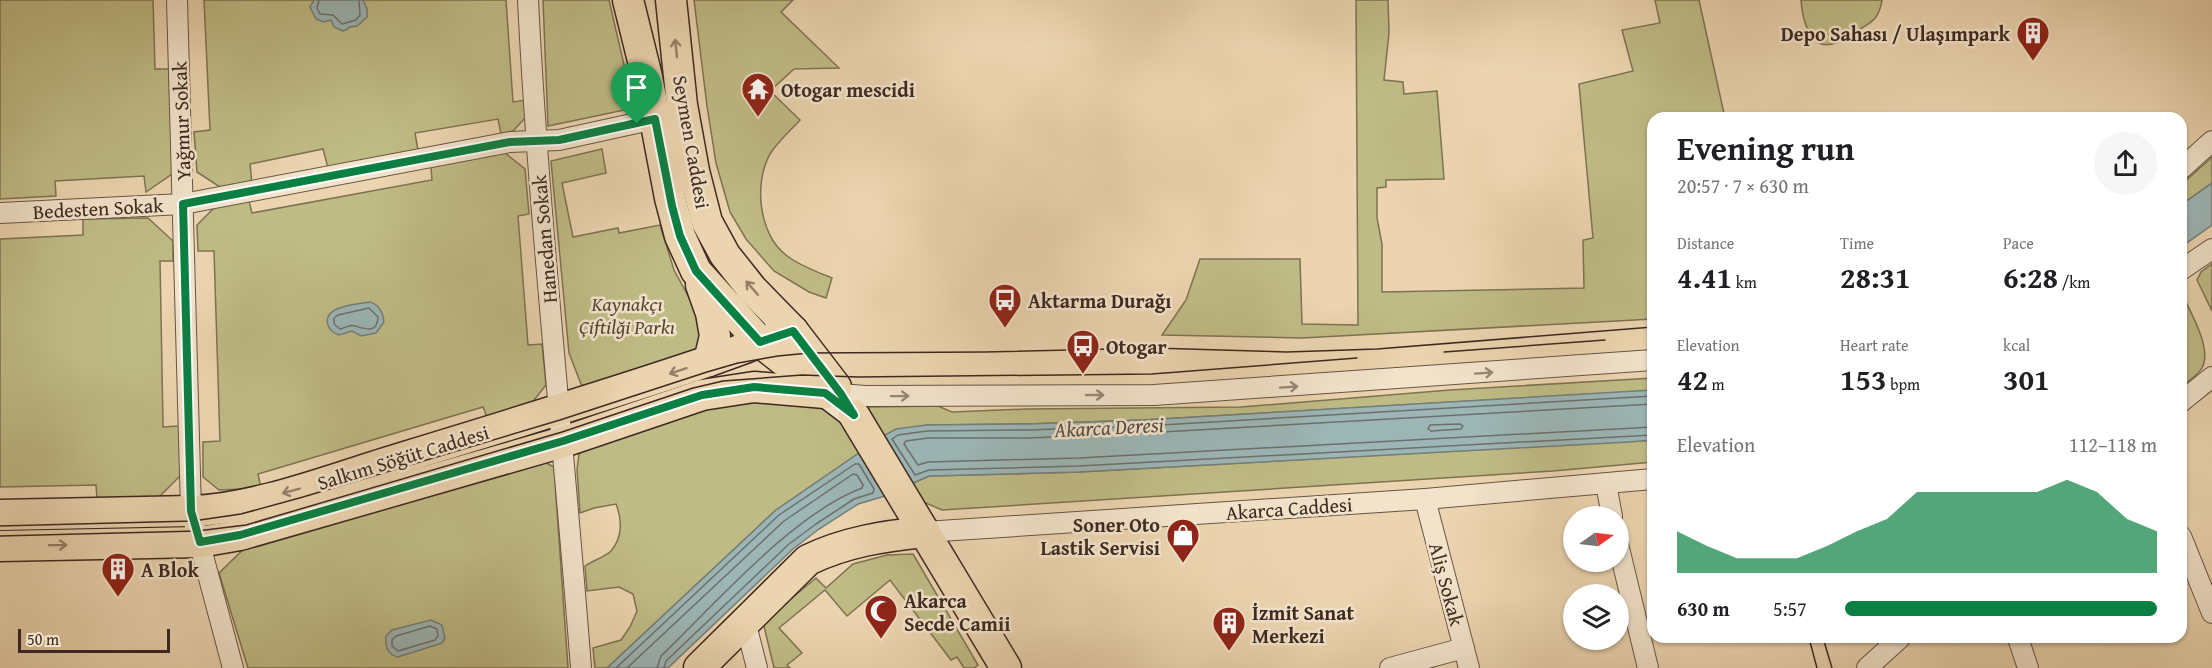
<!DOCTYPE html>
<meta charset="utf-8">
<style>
body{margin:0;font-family:"Gentium Book Plus",serif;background:#f6f6f6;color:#202124;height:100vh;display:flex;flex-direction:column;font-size:22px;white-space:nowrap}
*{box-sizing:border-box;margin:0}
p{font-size:20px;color:#757577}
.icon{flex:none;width:33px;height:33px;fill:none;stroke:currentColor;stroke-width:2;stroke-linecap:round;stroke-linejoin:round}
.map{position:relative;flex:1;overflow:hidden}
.details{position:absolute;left:1647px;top:112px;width:540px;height:531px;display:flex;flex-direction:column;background:#fff;border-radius:18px;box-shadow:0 2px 4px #0004}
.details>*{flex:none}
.needle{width:39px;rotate:76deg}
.buttons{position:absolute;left:1563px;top:506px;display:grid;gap:12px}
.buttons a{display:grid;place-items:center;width:66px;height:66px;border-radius:50%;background:#fff;box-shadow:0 2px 4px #0004;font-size:30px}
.scale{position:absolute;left:18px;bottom:15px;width:152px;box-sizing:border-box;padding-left:6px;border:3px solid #3d2921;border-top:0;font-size:16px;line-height:21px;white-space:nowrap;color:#3d2921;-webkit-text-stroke:4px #f2e3cb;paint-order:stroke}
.pin{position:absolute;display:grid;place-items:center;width:51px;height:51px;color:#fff;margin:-62px -26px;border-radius:50% 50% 50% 0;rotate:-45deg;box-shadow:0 0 6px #0007}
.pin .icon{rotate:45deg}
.round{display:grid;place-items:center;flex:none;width:63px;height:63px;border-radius:32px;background:#f6f6f6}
.overview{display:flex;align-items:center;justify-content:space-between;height:102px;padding:0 30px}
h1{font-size:33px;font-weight:700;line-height:45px}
.figures{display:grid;grid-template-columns:repeat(3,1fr);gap:9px;height:102px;padding:6px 30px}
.figures div{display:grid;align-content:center}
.figures b{font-size:30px;font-weight:700}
.figures small{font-size:16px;font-weight:400}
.figures p{font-size:16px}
.chart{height:168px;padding:12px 30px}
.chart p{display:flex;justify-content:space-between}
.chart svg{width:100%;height:108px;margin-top:6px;fill:#0b8043;opacity:.7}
ul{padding:0 30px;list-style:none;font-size:20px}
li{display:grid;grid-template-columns:96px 72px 1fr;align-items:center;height:45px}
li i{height:15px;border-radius:8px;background:#0b8043}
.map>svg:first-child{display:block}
</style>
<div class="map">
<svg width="2212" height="668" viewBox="0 0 2212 668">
<rect width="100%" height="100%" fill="#ebd4af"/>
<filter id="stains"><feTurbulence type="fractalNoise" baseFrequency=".00333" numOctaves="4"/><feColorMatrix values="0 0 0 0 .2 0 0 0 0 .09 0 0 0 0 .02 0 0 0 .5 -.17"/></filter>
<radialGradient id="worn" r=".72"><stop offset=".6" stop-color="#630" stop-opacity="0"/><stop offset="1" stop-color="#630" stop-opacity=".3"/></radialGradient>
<g fill="#bfbb85" stroke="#7e7253" stroke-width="1.5">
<polygon points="0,0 153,0 155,69 170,69 172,174 146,192 144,176 55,181 56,196 0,199"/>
<polygon points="204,0 506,0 513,102 526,100 526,117 513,131 501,134 498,119 415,133 418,150 328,168 323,149 250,164 252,184 223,189 197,172 194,132 210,130"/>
<polygon points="543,0 609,0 634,108 548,126"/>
<path d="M694 0H793L781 12 839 68 794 69 770 91 800 120C791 130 780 140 772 151 753 179 758 234 786 255 798 265 817 272 832 278L826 298 809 292 774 271 746 239 730 212 716 163 707 106Z"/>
<polygon points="1356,0 1388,0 1389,33 1384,80 1403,82 1404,94 1437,91 1444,179 1386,180 1386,187 1377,188 1377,218 1382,244 1382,292 1584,288 1583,240 1593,238 1579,84 1633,71 1622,30 1660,23 1655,0 1699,0 1725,118 1653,118 1653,319 1302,338 1162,335 1186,300 1200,259 1300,259 1302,324 1358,325"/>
<path d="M1801 0H1882C1879 21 1870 23 1853 33 1846 37 1839 43 1832 44 1809 50 1802 17 1801 0Z"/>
<polygon points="602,149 606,173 562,183 573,237 618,228 619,233 660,225 674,270 699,316 704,337 699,356 590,392 581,384 569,353 551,161"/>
<polygon points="505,153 525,169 529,214 518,216 528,345 542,344 546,385 531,404 487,417 483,407 258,474 261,488 219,490 203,477 203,442 220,441 214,251 198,251 197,225 216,206 249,201 252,213 432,180 431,167"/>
<polygon points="2212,157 2212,183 2181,205 2181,185"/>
<polygon points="148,218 173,241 173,261 160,261 163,424 163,427 179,426 180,476 159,497 97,499 96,485 0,487 0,239 83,235 83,219"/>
<polygon points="2212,264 2212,311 2197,280 2201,272"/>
<path d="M2181 295 2185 300C2193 317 2212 350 2202 368 2198 375 2187 382 2181 387Z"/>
<polygon points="1653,378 1653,390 1626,392 1144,420 1028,424 927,425 883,436 868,411 870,407 938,406 952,412 1027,409 1241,407 1450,390"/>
<path d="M819 398 839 419 859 453 776 510 607 668H595L593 648 621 640 630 627 637 611 633 594 619 587 587 591 585 566C592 561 605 557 611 551 623 537 622 519 616 504L594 508 580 513 577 470 579 454 588 440 703 400Z"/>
<polygon points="1653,440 1653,462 1553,471 942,510 921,501 911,484 929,476 1079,472"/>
<polygon points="535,457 554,467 568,668 248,668 219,573 253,540"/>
<polygon points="913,554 978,665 974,668 964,668 957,657 951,660 890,580 847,616 825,590 779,628 802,653 787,665 790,668 774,668 763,622 816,578 826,588 853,564 887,555"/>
</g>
<g fill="#9cb6b6" stroke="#767e7a" stroke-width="1.5">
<polygon points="314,0 363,0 367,9 367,17 357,26 349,27 348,29 343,31 334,27 331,20 324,22 316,19 310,7"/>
<polygon points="2212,183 2212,225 2181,247 2181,205"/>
<path d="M370 302C380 305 383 313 384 322L376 333 361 336 352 331 339 335C334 333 330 331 328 325 322 306 357 304 370 302Z"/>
<polygon points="1653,390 1653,440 1629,442 1079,472 929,476 911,484 883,436 896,429 927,425 1028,424 1144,420"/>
<polygon points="859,453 885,496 858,504 819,529 793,549 668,668 607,668 776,510"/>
<path d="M431 620 442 625 445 638 442 643 398 657C387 654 385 647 386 636L392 630Z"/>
</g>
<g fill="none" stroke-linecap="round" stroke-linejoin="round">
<g stroke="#6c706c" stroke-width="1.5">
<polyline points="319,0 317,8 320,14 333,15 342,24 356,20 360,15 359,0"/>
<path d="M369 308 378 317C377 334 366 329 355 326 350 324 345 328 340 329L334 324V318L338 315Z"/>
<polyline points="1653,396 1144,426 1028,430 927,431 898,435 892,439 915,475 929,470 1079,466 1653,435"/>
<polyline points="1653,404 1144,433 1029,438 928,438 906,441 904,444 918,465 928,462 1079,458 1653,427"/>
<polygon points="1460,424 1463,426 1461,429 1431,431 1428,429 1430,425"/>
<polygon points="430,626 437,629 438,636 435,640 398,651 392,646 392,640 396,636"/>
<polyline points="616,668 779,515 855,464 859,464 874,489 873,493 854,499 816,524 789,544 666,661 664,668"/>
<path d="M627 668 784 521 853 474 857 475 863 485 862 488C793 514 715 604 661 656L657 668"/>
</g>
<g stroke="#685444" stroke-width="22">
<g id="street">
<polyline points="177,0 191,511 233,668"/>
<path d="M528 0C539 223 564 445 581 668"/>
<polyline points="2181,169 2212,141"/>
<polyline points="0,213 183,204 510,142 559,140 655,119"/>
<polyline points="2181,270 2212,249"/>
<polyline points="841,394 865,396 1154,395 1653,360"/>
<polyline points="2181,402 2212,377"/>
<polyline points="1606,484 1612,516"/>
<polyline points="1425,499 1469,668"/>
<polyline points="925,532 1425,499 1653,479"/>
<polyline points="2181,536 2212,613"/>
<polyline points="1618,544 1648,668"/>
<polyline points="745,621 757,668"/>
<polyline points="2018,638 2028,668"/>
<polyline points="1390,668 1464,648"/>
<polyline points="1867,668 1900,638"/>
</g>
</g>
<g stroke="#3d2921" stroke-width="30">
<polyline id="secondary" points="825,393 854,415"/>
</g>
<g stroke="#3d2921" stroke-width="33">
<g id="primary">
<polyline points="628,0 647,77 670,198 680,236 696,271 760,342 825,393"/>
<polyline points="671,0 682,105 694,171 707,222 725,255 752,289 793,331 836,387"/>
<polyline points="701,285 711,313 715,336 709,361"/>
<polyline points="854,415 1006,668"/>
<path d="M0 515 191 511C257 509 335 478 398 459 500 428 602 397 703 363 733 353 762 341 793 331"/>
<polyline points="0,546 200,542 240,535 563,442 702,395 754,387 825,393"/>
<path d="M699 668 808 560C845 542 884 536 925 532"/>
</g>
</g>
<use href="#street" stroke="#f2e3cb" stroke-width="20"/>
<use href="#secondary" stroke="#f2e3cb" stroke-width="27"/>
<use href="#primary" stroke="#ebd4af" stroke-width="30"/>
<g stroke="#3d2921" stroke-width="1.5">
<polyline points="1444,352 1605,340"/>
<polyline points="0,526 193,521 241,514 303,497 560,420 707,372 738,363 778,356 809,353 984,352 1153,348 1287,352 1377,349 1653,327"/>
<polyline points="0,536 197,531 246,525 562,432 693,388 723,381 802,375 858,377 1152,374 1357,358"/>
<polyline points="1809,638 1817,668"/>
<polyline points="1823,638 1832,668"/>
</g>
</g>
<defs><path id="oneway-shaft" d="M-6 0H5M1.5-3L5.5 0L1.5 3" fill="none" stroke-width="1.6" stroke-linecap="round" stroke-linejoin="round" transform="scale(1.5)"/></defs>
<g stroke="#947e68">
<use href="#oneway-shaft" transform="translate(676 48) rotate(-96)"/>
<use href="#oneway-shaft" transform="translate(752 288) rotate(-131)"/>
<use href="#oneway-shaft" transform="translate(678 371) rotate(162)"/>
<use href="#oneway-shaft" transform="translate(291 491) rotate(165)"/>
<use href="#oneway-shaft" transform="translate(58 545) rotate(-1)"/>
</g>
<g stroke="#988676">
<use href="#oneway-shaft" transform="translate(1484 373) rotate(-4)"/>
<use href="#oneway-shaft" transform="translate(1289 387) rotate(-4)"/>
<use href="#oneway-shaft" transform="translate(1095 395)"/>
<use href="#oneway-shaft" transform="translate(900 396) rotate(-1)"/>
</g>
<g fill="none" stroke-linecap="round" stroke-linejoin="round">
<g stroke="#fff" stroke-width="12">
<polygon id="route" points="655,119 672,206 680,236 696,271 760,342 793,331 841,394 854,415 825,393 754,387 702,395 563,441 240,535 200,542 191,511 183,204 510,142 559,140"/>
</g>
<use href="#route" stroke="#0b8043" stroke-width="8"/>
</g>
<defs>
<g id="building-pin" transform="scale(1.725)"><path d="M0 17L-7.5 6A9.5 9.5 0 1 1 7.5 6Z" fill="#8f2418" stroke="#f2e3cb"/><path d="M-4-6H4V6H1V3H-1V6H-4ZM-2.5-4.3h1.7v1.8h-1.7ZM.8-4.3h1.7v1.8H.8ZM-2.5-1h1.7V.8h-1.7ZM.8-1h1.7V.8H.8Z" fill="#fff"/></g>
<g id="temple-pin" transform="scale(1.725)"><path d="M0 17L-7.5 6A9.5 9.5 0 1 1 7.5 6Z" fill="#8f2418" stroke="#f2e3cb"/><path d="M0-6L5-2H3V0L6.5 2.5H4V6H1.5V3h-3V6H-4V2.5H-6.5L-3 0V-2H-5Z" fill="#fff"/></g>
<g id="bus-pin" transform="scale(1.725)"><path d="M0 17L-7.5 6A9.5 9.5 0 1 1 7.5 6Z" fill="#8f2418" stroke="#f2e3cb"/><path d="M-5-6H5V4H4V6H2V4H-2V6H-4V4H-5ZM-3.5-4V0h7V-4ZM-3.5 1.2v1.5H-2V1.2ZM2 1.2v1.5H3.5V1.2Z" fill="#fff"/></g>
<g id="shop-pin" transform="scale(1.725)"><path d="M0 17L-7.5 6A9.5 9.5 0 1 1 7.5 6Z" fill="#8f2418" stroke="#f2e3cb"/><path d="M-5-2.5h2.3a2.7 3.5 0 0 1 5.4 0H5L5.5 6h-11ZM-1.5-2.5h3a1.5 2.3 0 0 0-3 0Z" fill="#fff"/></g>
<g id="mosque-pin" transform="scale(1.725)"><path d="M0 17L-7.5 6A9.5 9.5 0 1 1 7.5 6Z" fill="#8f2418" stroke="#f2e3cb"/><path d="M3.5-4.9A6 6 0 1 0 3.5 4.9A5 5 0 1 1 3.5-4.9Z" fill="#fff"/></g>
</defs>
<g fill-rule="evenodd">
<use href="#building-pin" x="2033" y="33"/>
<use href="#temple-pin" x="758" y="89"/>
<use href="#bus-pin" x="1005" y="300"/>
<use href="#bus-pin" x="1083" y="346"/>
<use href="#shop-pin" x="1183" y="535"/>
<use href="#building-pin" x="118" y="569"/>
<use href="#mosque-pin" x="881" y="611"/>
<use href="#building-pin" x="1229" y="623"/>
</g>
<g text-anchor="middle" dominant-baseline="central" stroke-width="5" stroke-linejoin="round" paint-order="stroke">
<g font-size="20" font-weight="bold" fill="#3d2921" stroke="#f2e3cb" text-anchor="start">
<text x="2010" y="33" text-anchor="end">Depo Sahası / Ulaşımpark</text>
<text x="781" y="89">Otogar mescidi</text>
<text x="1028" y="300">Aktarma Durağı</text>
<text x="1106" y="346">Otogar</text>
<text x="1160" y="524" text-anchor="end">Soner Oto<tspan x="1160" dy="23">Lastik Servisi</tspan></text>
<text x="141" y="569">A Blok</text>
<text x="904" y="600">Akarca<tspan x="904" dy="23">Secde Camii</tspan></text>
<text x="1252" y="612">İzmit Sanat<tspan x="1252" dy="23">Merkezi</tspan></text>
</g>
<g font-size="20" fill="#3d2921" stroke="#f2e3cb">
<text transform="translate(181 121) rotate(-92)">Yağmur Sokak</text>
<text transform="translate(692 142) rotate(80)">Seymen Caddesi</text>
<text transform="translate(98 208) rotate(-3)">Bedesten Sokak</text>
<text transform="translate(544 239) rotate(-95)">Hanedan Sokak</text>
<text transform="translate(403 457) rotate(-17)">Salkım Söğüt Caddesi</text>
<text transform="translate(1289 508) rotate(-4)">Akarca Caddesi</text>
<text transform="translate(1447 584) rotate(75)">Aliş Sokak</text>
</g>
<g font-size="20" font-style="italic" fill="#574635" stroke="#f2e3cb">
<text x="627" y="303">Kaynakçı<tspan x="627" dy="23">Çiftilği Parkı</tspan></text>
</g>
<g font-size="21" font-style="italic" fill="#554c46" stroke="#f2e3cb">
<text transform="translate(1109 427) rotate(-3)">Akarca Deresi</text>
</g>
</g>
<rect width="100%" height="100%" filter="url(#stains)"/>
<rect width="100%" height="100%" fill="url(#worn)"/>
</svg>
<div class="buttons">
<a><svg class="needle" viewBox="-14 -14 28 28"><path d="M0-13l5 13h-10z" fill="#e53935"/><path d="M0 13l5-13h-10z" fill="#757577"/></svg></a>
<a><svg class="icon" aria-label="layers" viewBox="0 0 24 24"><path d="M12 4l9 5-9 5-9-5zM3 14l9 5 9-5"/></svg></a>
</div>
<div class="scale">50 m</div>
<div class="pin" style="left:637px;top:124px;background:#1e9e55"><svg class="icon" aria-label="arrive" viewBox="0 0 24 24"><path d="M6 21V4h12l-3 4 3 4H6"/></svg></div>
<section class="details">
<div class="overview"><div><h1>Evening run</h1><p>20:57 · 7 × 630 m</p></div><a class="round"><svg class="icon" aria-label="share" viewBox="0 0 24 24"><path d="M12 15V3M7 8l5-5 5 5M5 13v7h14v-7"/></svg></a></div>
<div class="figures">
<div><p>Distance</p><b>4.41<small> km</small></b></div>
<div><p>Time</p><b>28:31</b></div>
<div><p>Pace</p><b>6:28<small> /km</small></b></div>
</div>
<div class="figures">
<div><p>Elevation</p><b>42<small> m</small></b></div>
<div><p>Heart rate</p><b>153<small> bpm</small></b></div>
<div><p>kcal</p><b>301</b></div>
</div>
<div class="chart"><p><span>Elevation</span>112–118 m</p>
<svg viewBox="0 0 160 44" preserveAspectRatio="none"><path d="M0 44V27L10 33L20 38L30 38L40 38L50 33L60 27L70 22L80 11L90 11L100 11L110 11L120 11L130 6L140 11L150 22L160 27V44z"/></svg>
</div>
<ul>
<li><b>630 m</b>5:57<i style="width:100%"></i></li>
</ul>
</section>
</div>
